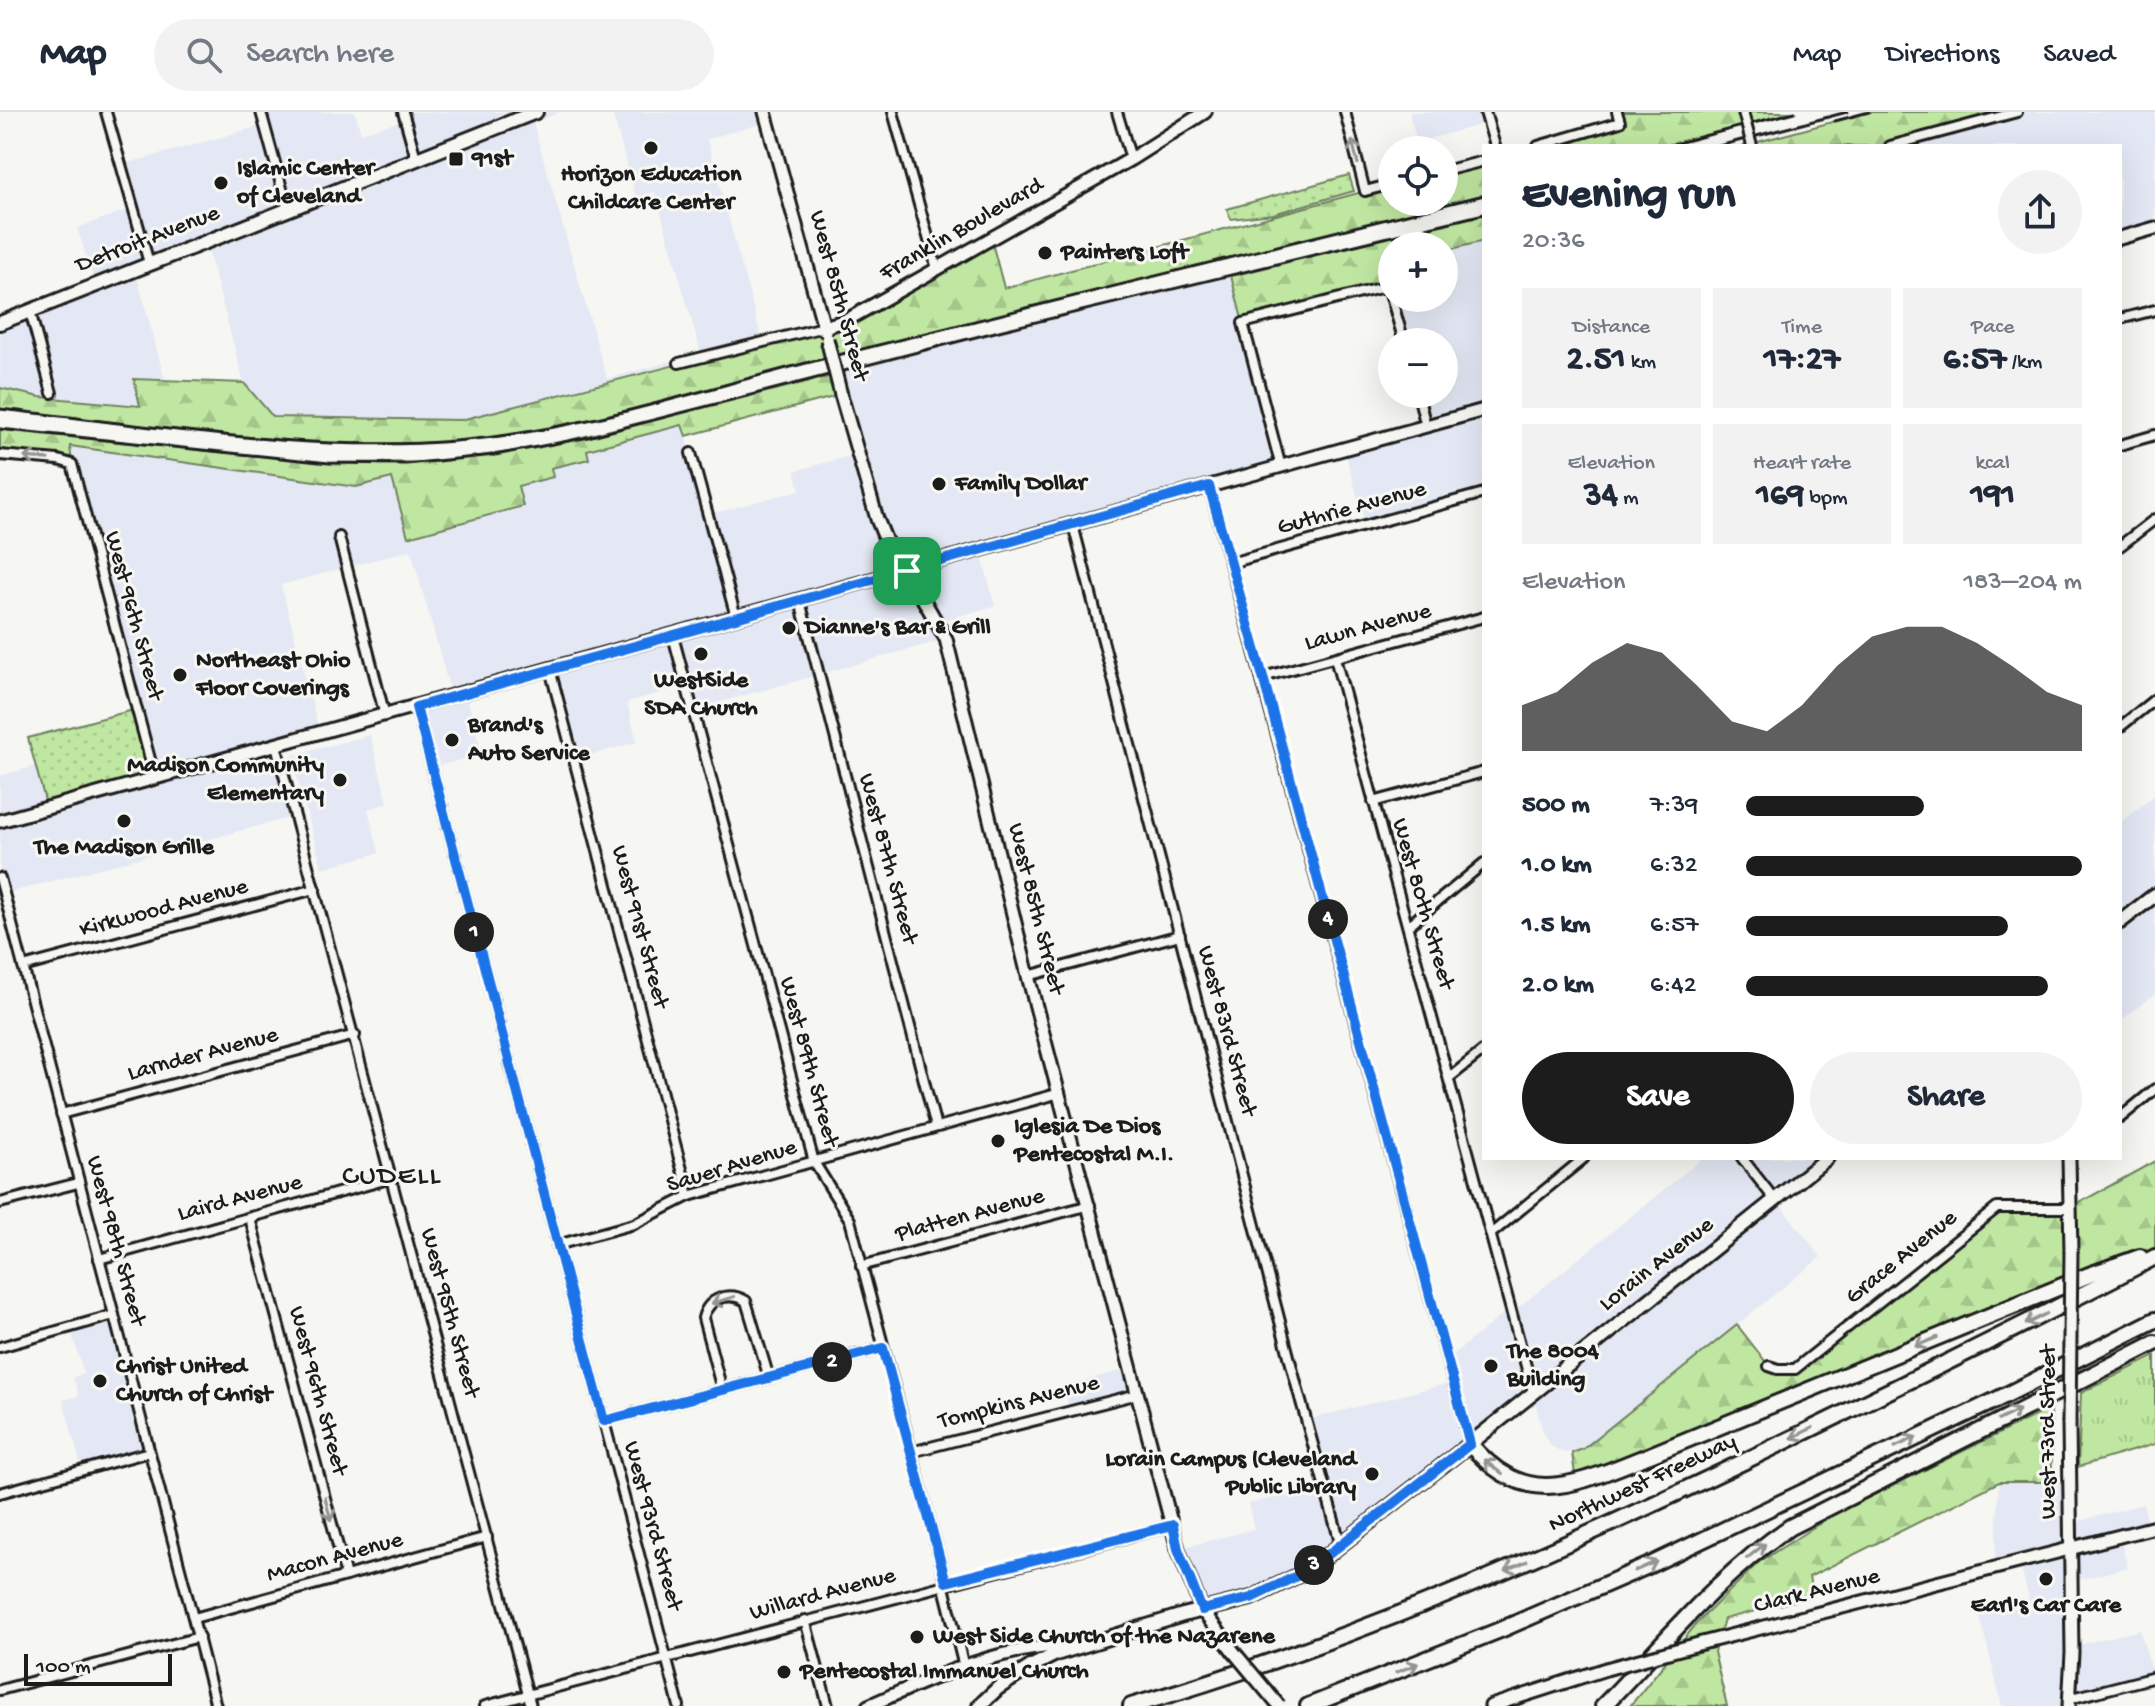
<!DOCTYPE html>
<meta charset="utf-8">
<style>
body{margin:0;font-family:"Gochi Hand",sans-serif;background:#f2f2f3;color:#1f2937;height:100vh;display:flex;flex-direction:column;font-size:30px;white-space:nowrap}
*{box-sizing:border-box;margin:0}
p{font-size:26px;color:#747a83}
.icon{flex:none;width:44px;height:44px;fill:none;stroke:currentColor;stroke-width:2;stroke-linecap:round;stroke-linejoin:round}
.map{position:relative;flex:1;overflow:hidden}
.panel{position:absolute;left:1482px;top:32px;width:640px;height:1016px;display:flex;flex-direction:column;background:#fff;border-radius:0px;box-shadow:0 8px 32px #0002}
.panel>*{flex:none}
.fabs{position:absolute;left:1378px;top:24px;display:grid;gap:16px}
.fabs a{display:grid;place-items:center;width:80px;height:80px;border-radius:50%;background:#fff;box-shadow:0 8px 32px #0002;font-size:40px}
.scale{position:absolute;left:24px;bottom:20px;width:148px;box-sizing:border-box;padding-left:8px;border:4px solid #1c1c1c;border-top:0;font-size:22px;line-height:28px;white-space:nowrap;color:#1c1c1c;-webkit-text-stroke:6px #f6f6f2;paint-order:stroke}
.pin{position:absolute;display:grid;place-items:center;width:68px;height:68px;color:#fff;margin:-34px;border-radius:16px;box-shadow:0 4px 12px #0006}
.km{position:absolute;width:40px;height:40px;margin:-20px;border-radius:50%;background:#222;color:#fff;font-size:22px;line-height:40px;text-align:center}
.round{display:grid;place-items:center;flex:none;width:84px;height:84px;border-radius:42px;background:#f2f2f3}
.summary{display:flex;align-items:center;justify-content:space-between;height:136px;padding:0 40px}
h1{font-size:44px;font-weight:700;line-height:60px}
.stats{display:grid;grid-template-columns:repeat(3,1fr);gap:12px;height:136px;padding:8px 40px}
.stats div{display:grid;align-content:center;border-radius:0px;background:#f2f2f3;text-align:center}
.stats b{font-size:34px;font-weight:700}
.stats small{font-size:22px;font-weight:400}
.stats p{font-size:22px}
.chart{height:224px;padding:16px 40px}
.chart p{display:flex;justify-content:space-between}
.chart svg{width:100%;height:144px;margin-top:8px;fill:#1c1c1c;opacity:.7}
.button{display:flex;gap:16px;margin-top:auto;padding:16px 40px}
.button a{flex:1;height:92px;border-radius:48px;background:#1c1c1c;color:#fff;font-size:32px;font-weight:700;line-height:92px;text-align:center}
.button a+a{background:#f2f2f3;color:#1f2937}
ul{padding:0 40px;list-style:none;font-size:26px}
li{display:grid;grid-template-columns:128px 96px 1fr;align-items:center;height:60px}
li i{height:20px;border-radius:10px;background:#1c1c1c}
header{display:flex;align-items:center;gap:48px;box-sizing:border-box;height:112px;padding:0 40px;background:#fff;border-bottom:2px solid #e0e1e3}
header strong{font-size:38px}
nav{display:flex;gap:44px;margin-inline-start:auto;font-size:28px}
.search{width:560px;height:72px;background:#f2f2f3;display:flex;align-items:center;gap:20px;box-sizing:border-box;padding:0 28px;border-radius:44px;color:#747a83;font-size:30px}
.map>svg:first-child{display:block}
</style>
<header>
<strong>Map</strong>
<div class="search"><svg class="icon" aria-label="search" viewBox="0 0 24 24"><circle cx="10" cy="10" r="6"/><path d="M15 15l6 6"/></svg>Search here</div>
<nav><a>Map</a><a>Directions</a><a>Saved</a></nav>
</header>
<div class="map">
<svg width="2155" height="1594" viewBox="0 0 2155 1594">
<defs>
<pattern id="grass-tufts" width="24" height="20" patternUnits="userSpaceOnUse" patternTransform="scale(2)"><rect width="24" height="20" fill="#c0e7a2"/><path d="M3 7l-1-3M5 7V3M7 7l1-3M15 17l-1-3M17 17v-4M19 17l1-3" fill="none" stroke="#a4c68b"/></pattern>
<pattern id="forest-firs" width="22" height="20" patternUnits="userSpaceOnUse" patternTransform="scale(2)"><rect width="22" height="20" fill="#c0e7a2"/><path d="M5 1l3.5 6h-7zM16 11l3.5 6h-7z" fill="#a4c68b"/></pattern>
<pattern id="garden-dots" width="8" height="8" patternUnits="userSpaceOnUse" patternTransform="scale(2)"><rect width="8" height="8" fill="#c0e7a2"/><path d="M2 2h.1M6 6h.1" fill="none" stroke="#a4c68b" stroke-width="1.8" stroke-linecap="round"/></pattern>
</defs>
<rect width="100%" height="100%" fill="#f6f6f2"/>
<filter id="ink" filterUnits="userSpaceOnUse"><feTurbulence type="fractalNoise" baseFrequency=".0125" numOctaves="2"/><feDisplacementMap in="SourceGraphic" scale="16" xChannelSelector="R" yChannelSelector="G"/><feConvolveMatrix kernelMatrix="1 2 1 2 8 2 1 2 1" color-interpolation-filters="sRGB"/></filter>
<g filter="url(#ink)">
<g fill="#e4e8f4">
<polygon points="261,0 355,0 361,21 404,8 403,0 560,0 533,11 607,267 701,241 655,80 636,85 612,0 765,0 768,10 707,27 763,232 672,252 461,308 273,305 244,271 206,131 135,157 165,268 135,268 140,294 40,285 0,276 0,211 95,172 77,116 133,96 121,53 264,13"/>
<polygon points="1409,0 1481,0 1484,12 1417,30"/>
<polygon points="2017,0 2155,0 2155,116 2120,126 2120,34 1890,34"/>
<polygon points="1484,129 1484,381 1366,414 1344,337 1426,315 1418,282 1444,282 1444,230 1404,230 1388,174 1392,171 1392,186 1444,186 1444,139"/>
<polygon points="1231,164 1281,355 981,440 995,494 937,510 946,527 693,598 686,574 627,590 637,630 574,648 550,558 466,581 482,642 431,656 416,595 452,585 411,438 281,473 320,621 277,633 296,704 4,782 0,778 0,664 36,654 47,695 154,666 69,334 356,375 392,366 408,425 523,394 518,374 552,365 551,356 589,347 587,338 683,313 708,403 800,378 795,359 857,342 836,263 1003,218"/>
<polygon points="370,623 388,691 368,697 379,741 322,756 291,644"/>
<polygon points="2155,683 2155,882 2120,909 2120,711"/>
<polygon points="1703,1046 1827,1046 1776,1088 1821,1145 1583,1337 1564,1341 1551,1334 1543,1321 1533,1281 1307,1459 1202,1498 1178,1437 1254,1417 1248,1392 1324,1373 1306,1308 1453,1270 1447,1247 1512,1195 1514,1199"/>
<polygon points="114,1203 149,1340 82,1358 63,1288 79,1284 73,1265 84,1262 70,1215"/>
<polygon points="1132,1256 1138,1282 1070,1299 1063,1274"/>
<polygon points="1999,1370 2075,1370 2076,1410 2143,1392 2148,1411 2118,1419 2128,1455 2079,1468 2077,1533 2140,1518 2155,1571 2066,1594 2002,1594 1979,1501 2029,1487 2018,1445 1995,1450"/>
</g>
<polygon fill="url(#grass-tufts)" stroke="#6e825f" stroke-width="2" points="2155,1244 2155,1332 2078,1355 2081,1281"/>
<g fill="url(#forest-firs)" stroke="#6e825f" stroke-width="2">
<polygon points="1617,0 1795,0 1666,34 1538,34 1619,10"/>
<polygon points="1869,0 2017,0 1890,34 1743,34"/>
<path d="M1484 49V83C1265 137 1045 191 826 246 704 276 581 319 455 329 308 340 147 313 0 297V276L40 285 140 294 134 267 244 271 273 305 461 308 824 215 991 127 1004 176 1392 72V90H1444V59Z"/>
<polygon points="1484,102 1484,129 1444,139 1444,134 1392,134 1392,171 1388,174 1243,211 1231,164"/>
<polygon points="836,263 841,283 686,324 682,313 587,338 589,347 551,356 553,365 518,374 523,394 408,425 392,366 356,375 70,334 72,352 0,343 0,318 329,351 436,350 537,336"/>
<polygon points="2155,1049 2155,1139 1576,1370 1572,1341 1583,1337 1737,1213 1769,1254 1795,1257 1997,1096 2070,1096"/>
<polygon points="2051,1296 2052,1370 1999,1370 1809,1465 1813,1484 1724,1507 1714,1540 1727,1594 1630,1594 1697,1511 1758,1451 1831,1404"/>
</g>
<g fill="url(#garden-dots)" stroke="#6e825f" stroke-width="2">
<polygon points="1349,63 1354,79 1273,102 1231,107 1227,97"/>
<polygon points="137,597 155,666 47,696 28,626"/>
</g>
<g fill="none" stroke-linecap="round" stroke-linejoin="round">
<g stroke="#1c1c1c" stroke-width="14">
<g id="street">
<polyline points="106,0 149,151"/>
<polyline points="261,0 288,98"/>
<polyline points="403,0 416,46"/>
<polyline points="893,0 937,157"/>
<polyline points="1117,0 1131,47"/>
<polyline points="1345,0 1365,79 1392,72"/>
<polyline points="1485,0 1495,34"/>
<polyline points="1538,34 1620,10 1617,0"/>
<polyline points="1890,34 2017,0"/>
<polyline points="1444,59 1484,49"/>
<polyline points="30,199 52,281"/>
<polyline points="2120,207 2155,198"/>
<polyline points="679,251 824,215"/>
<polyline points="1418,282 1426,315"/>
<polyline points="2120,333 2155,323"/>
<polyline points="691,341 736,505"/>
<polyline points="0,343 58,348 72,352 155,666"/>
<polyline points="1281,355 1243,211 1388,174 1404,230"/>
<polyline points="1209,374 1470,1332"/>
<polyline points="1073,413 1297,1275 1341,1434"/>
<polyline points="339,425 385,604"/>
<polyline points="2120,434 2155,407"/>
<polyline points="1230,451 1484,381"/>
<polyline points="800,489 936,1015"/>
<polyline points="673,524 814,1050 850,1108 946,1470"/>
<polyline points="1335,546 1533,1280"/>
<polyline points="550,557 689,1084"/>
<polyline points="1263,565 1484,505"/>
<polyline points="416,595 679,1594"/>
<polyline points="2120,615 2155,587"/>
<polyline points="276,633 531,1594"/>
<polyline points="1373,690 1484,660"/>
<polyline points="0,766 216,1594"/>
<polyline points="1408,814 1484,751"/>
<polyline points="23,855 315,777"/>
<polyline points="1028,864 1180,823"/>
<polyline points="1449,966 1484,938"/>
<polyline points="61,1002 355,923"/>
<polyline points="2120,1006 2155,977"/>
<polyline points="1742,1046 1775,1088"/>
<polyline points="0,1091 78,1071"/>
<polyline points="250,1106 346,1464"/>
<polyline points="1492,1121 1584,1046"/>
<polyline points="557,1133 634,1112 689,1084 1060,981"/>
<polyline points="99,1147 392,1066"/>
<polyline points="861,1154 1090,1093"/>
<polyline points="0,1235 114,1203"/>
<polyline points="1769,1254 1778,1257 1795,1257 1997,1096 2070,1096"/>
<path d="M722 1278 703 1206C708 1186 729 1179 746 1189L769 1266"/>
<polyline points="604,1309 883,1236"/>
<polyline points="911,1340 1138,1282"/>
<polyline points="0,1381 149,1340"/>
<polyline points="943,1471 964,1555"/>
<polyline points="194,1506 487,1425"/>
<polyline points="805,1508 828,1594"/>
<polyline points="0,1578 199,1525"/>
<polyline points="2069,1587 2155,1565"/>
<polyline points="485,1594 1173,1413"/>
</g>
</g>
<g stroke="#1c1c1c" stroke-width="17">
<g id="secondary">
<polyline points="765,0 825,219"/>
<polyline points="2120,126 2155,116"/>
<polyline points="824,215 847,208 1131,47 1205,0"/>
<polyline points="841,283 877,407 890,439 907,459 946,527 1028,864 1178,1437 1202,1498 1233,1539"/>
<polyline points="0,709 1484,298"/>
<polyline points="2069,1046 2071,1139"/>
<polyline points="1702,1531 2155,1415"/>
<path d="M868 1594C934 1565 1005 1532 1078 1533"/>
<polyline points="1491,1594 1606,1557"/>
<polyline points="2069,1594 2072,1541 2069,1311"/>
</g>
</g>
<g stroke="#1c1c1c" stroke-width="18">
<g id="primary">
<polyline points="0,211 536,0"/>
<polyline points="2120,810 2155,783"/>
<polyline points="979,1594 998,1576 1032,1554 1056,1542 1183,1503 1251,1486 1307,1459 1461,1339 1827,1046"/>
</g>
</g>
<g stroke="#1c1c1c" stroke-width="20">
<g id="highway">
<path d="M1470 1332C1528 1401 1579 1370 1650 1343L2089 1163 2140 1145"/>
<path d="M1131 1594C1343 1533 1544 1445 1743 1350 1881 1283 2019 1216 2155 1145"/>
<polyline points="1308,1594 1500,1518 1650,1453 1994,1289 2155,1208"/>
<path d="M1603 1594C1664 1532 1718 1463 1790 1415L2155 1231"/>
</g>
</g>
<use href="#street" stroke="#f6f6f2" stroke-width="8"/>
<use href="#secondary" stroke="#f6f6f2" stroke-width="11"/>
<use href="#primary" stroke="#f6f6f2" stroke-width="12"/>
<use href="#highway" stroke="#f6f6f2" stroke-width="14"/>
<g stroke="#1c1c1c" stroke-width="3">
<polyline points="1835,9 1869,0"/>
<polyline points="1666,34 1795,0"/>
<polyline points="1719,34 1847,0"/>
<path d="M0 297C150 313 304 341 455 329 582 319 704 276 826 246 1045 191 1265 137 1484 83"/>
<polyline points="0,317 329,351 406,352 495,343 584,326 1003,218 1484,102"/>
</g>
<g stroke="#1c1c1c" stroke-width="14" stroke-linecap="butt">
<polyline id="street-bridge" points="1743,0 1752,34"/>
</g>
<g stroke="#1c1c1c" stroke-width="17" stroke-linecap="butt">
<g id="secondary-bridge">
<polyline points="827,227 841,283"/>
<polyline points="2069,1311 2071,1139"/>
<polyline points="1233,1539 1279,1594"/>
<polyline points="1606,1557 1702,1531"/>
</g>
</g>
<use href="#street-bridge" stroke="#f6f6f2" stroke-width="8"/>
<use href="#secondary-bridge" stroke="#f6f6f2" stroke-width="11"/>
</g>
<defs><path id="oneway-shaft" d="M-6 0H5M1.5-3L5.5 0L1.5 3" fill="none" stroke-width="1.6" stroke-linecap="round" stroke-linejoin="round" transform="scale(2)"/></defs>
<g stroke="#949492">
<use href="#oneway-shaft" transform="translate(1355 40) rotate(-104)"/>
<use href="#oneway-shaft" transform="translate(36 346) rotate(-175)"/>
<use href="#oneway-shaft" transform="translate(723 1188) rotate(163)"/>
<use href="#oneway-shaft" transform="translate(2036 1207) rotate(153)"/>
<use href="#oneway-shaft" transform="translate(1926 1230) rotate(158)"/>
<use href="#oneway-shaft" transform="translate(2009 1303) rotate(-26)"/>
<use href="#oneway-shaft" transform="translate(1802 1321) rotate(154)"/>
<use href="#oneway-shaft" transform="translate(1906 1330) rotate(-25)"/>
<use href="#oneway-shaft" transform="translate(1493 1355) rotate(-141)"/>
<use href="#oneway-shaft" transform="translate(328 1397) rotate(75)"/>
<use href="#oneway-shaft" transform="translate(1756 1439) rotate(-38)"/>
<use href="#oneway-shaft" transform="translate(1516 1454) rotate(156)"/>
<use href="#oneway-shaft" transform="translate(1646 1454) rotate(-24)"/>
<use href="#oneway-shaft" transform="translate(1407 1556) rotate(-22)"/>
</g>
</g>
<g fill="none" stroke-linecap="round" stroke-linejoin="round" filter="url(#ink)">
<g stroke="#fff" stroke-width="16">
<polygon id="route" points="1209,374 1263,565 1470,1332 1307,1459 1251,1486 1202,1498 1178,1437 1173,1413 946,1470 883,1236 604,1309 416,595"/>
</g>
<use href="#route" stroke="#1a73e8" stroke-width="10"/>
</g>
<g fill="#1c1c1c" stroke="#f6f6f2" stroke-width="3">
<circle cx="651" cy="36" r="8"/>
<rect x="448" y="39" width="16" height="16" rx="4"/>
<circle cx="221" cy="71" r="8"/>
<circle cx="1045" cy="141" r="8"/>
<circle cx="939" cy="372" r="8"/>
<circle cx="789" cy="516" r="8"/>
<circle cx="701" cy="542" r="8"/>
<circle cx="180" cy="563" r="8"/>
<circle cx="452" cy="628" r="8"/>
<circle cx="340" cy="668" r="8"/>
<circle cx="124" cy="709" r="8"/>
<circle cx="998" cy="1029" r="8"/>
<circle cx="1491" cy="1254" r="8"/>
<circle cx="100" cy="1269" r="8"/>
<circle cx="1372" cy="1362" r="8"/>
<circle cx="2046" cy="1467" r="8"/>
<circle cx="917" cy="1525" r="8"/>
<circle cx="784" cy="1560" r="8"/>
</g>
<g text-anchor="middle" dominant-baseline="central" stroke-width="6" stroke-linejoin="round" paint-order="stroke">
<g font-size="24" font-weight="bold" fill="#1c1c1c" stroke="#f6f6f2" text-anchor="start">
<text x="472" y="47">91st</text>
<text x="237" y="57">Islamic Center<tspan x="237" dy="28">of Cleveland</tspan></text>
<text x="651" y="63" text-anchor="middle">Horizon Education<tspan x="651" dy="28">Childcare Center</tspan></text>
<text x="1061" y="141">Painters Loft</text>
<text x="955" y="372">Family Dollar</text>
<text x="805" y="516">Dianne's Bar &amp; Grill</text>
<text x="196" y="549">Northeast Ohio<tspan x="196" dy="28">Floor Coverings</tspan></text>
<text x="701" y="569" text-anchor="middle">WestSide<tspan x="701" dy="28">SDA Church</tspan></text>
<text x="468" y="614">Brand's<tspan x="468" dy="28">Auto Service</tspan></text>
<text x="324" y="654" text-anchor="end">Madison Community<tspan x="324" dy="28">Elementary</tspan></text>
<text x="124" y="736" text-anchor="middle">The Madison Grille</text>
<text x="1014" y="1015">Iglesia De Dios<tspan x="1014" dy="28">Pentecostal M.I.</tspan></text>
<text x="1507" y="1240">The 8004<tspan x="1507" dy="28">Building</tspan></text>
<text x="116" y="1255">Christ United<tspan x="116" dy="28">Church of Christ</tspan></text>
<text x="1356" y="1348" text-anchor="end">Lorain Campus (Cleveland<tspan x="1356" dy="28">Public Library</tspan></text>
<text x="2046" y="1494" text-anchor="middle">Earl's Car Care</text>
<text x="933" y="1525">West Side Church of the Nazarene</text>
<text x="800" y="1560">Pentecostal Immanuel Church</text>
</g>
<g font-size="24" fill="#1c1c1c" stroke="#f6f6f2">
<text transform="translate(962 118) rotate(-30)">Franklin Boulevard</text>
<text transform="translate(148 128) rotate(-21)">Detroit Avenue</text>
<text transform="translate(838 184) rotate(75)">West 85th Street</text>
<text transform="translate(1352 397) rotate(-15)">Guthrie Avenue</text>
<text transform="translate(133 504) rotate(75)">West 96th Street</text>
<text transform="translate(1368 516) rotate(-15)">Lawn Avenue</text>
<text transform="translate(887 747) rotate(75)">West 87th Street</text>
<text transform="translate(1422 792) rotate(74)">West 80th Street</text>
<text transform="translate(164 797) rotate(-15)">Kirkwood Avenue</text>
<text transform="translate(1035 797) rotate(76)">West 85th Street</text>
<text transform="translate(639 815) rotate(75)">West 91st Street</text>
<text transform="translate(1226 919) rotate(75)">West 83rd Street</text>
<text transform="translate(203 943) rotate(-15)">Larnder Avenue</text>
<text transform="translate(808 950) rotate(75)">West 89th Street</text>
<text transform="translate(732 1055) rotate(-17)">Sauer Avenue</text>
<text transform="translate(240 1087) rotate(-15)">Laird Avenue</text>
<text transform="translate(970 1104) rotate(-15)">Platten Avenue</text>
<text transform="translate(115 1129) rotate(75)">West 98th Street</text>
<text transform="translate(1902 1146) rotate(-39)">Grace Avenue</text>
<text transform="translate(1657 1153) rotate(-38)">Lorain Avenue</text>
<text transform="translate(449 1201) rotate(75)">West 95th Street</text>
<text transform="translate(317 1279) rotate(75)">West 96th Street</text>
<text transform="translate(1019 1291) rotate(-14)">Tompkins Avenue</text>
<text transform="translate(2049 1320) rotate(-90)">West 73rd Street</text>
<text transform="translate(1643 1372) rotate(-25)">Northwest Freeway</text>
<text transform="translate(652 1414) rotate(75)">West 93rd Street</text>
<text transform="translate(335 1446) rotate(-15)">Macon Avenue</text>
<text transform="translate(1817 1480) rotate(-14)">Clark Avenue</text>
<text transform="translate(823 1483) rotate(-15)">Willard Avenue</text>
</g>
<g font-size="28" letter-spacing="2" fill="#1c1c1c" stroke="#f6f6f2">
<text x="392" y="1065">CUDELL</text>
</g>
</g>
</svg>
<div class="fabs">
<a><svg class="icon" aria-label="locate" viewBox="0 0 24 24"><circle cx="12" cy="12" r="6"/><path d="M12 2v4M12 18v4M2 12h4M18 12h4"/></svg></a>
<a>+</a>
<a>−</a>
</div>
<div class="scale">100 m</div>
<div class="pin" style="left:907px;top:459px;background:#1e9e55"><svg class="icon" aria-label="arrive" viewBox="0 0 24 24"><path d="M6 21V4h12l-3 4 3 4H6"/></svg></div>
<b class="km" style="left:474px;top:820px">1</b>
<b class="km" style="left:832px;top:1250px">2</b>
<b class="km" style="left:1314px;top:1453px">3</b>
<b class="km" style="left:1328px;top:807px">4</b>
<section class="panel">
<div class="summary"><div><h1>Evening run</h1><p>20:36</p></div><a class="round"><svg class="icon" aria-label="share" viewBox="0 0 24 24"><path d="M12 15V3M7 8l5-5 5 5M5 13v7h14v-7"/></svg></a></div>
<div class="stats">
<div><p>Distance</p><b>2.51<small> km</small></b></div>
<div><p>Time</p><b>17:27</b></div>
<div><p>Pace</p><b>6:57<small> /km</small></b></div>
</div>
<div class="stats">
<div><p>Elevation</p><b>34<small> m</small></b></div>
<div><p>Heart rate</p><b>169<small> bpm</small></b></div>
<div><p>kcal</p><b>191</b></div>
</div>
<div class="chart"><p><span>Elevation</span>183–204 m</p>
<svg viewBox="0 0 160 44" preserveAspectRatio="none"><path d="M0 44V30L10 26L20 17L30 11L40 14L50 24L60 35L70 38L80 30L90 18L100 9L110 6L120 6L130 11L140 18L150 26L160 30V44z"/></svg>
</div>
<ul>
<li><b>500 m</b>7:39<i style="width:53%"></i></li>
<li><b>1.0 km</b>6:32<i style="width:100%"></i></li>
<li><b>1.5 km</b>6:57<i style="width:78%"></i></li>
<li><b>2.0 km</b>6:42<i style="width:90%"></i></li>
</ul>
<div class="button"><a>Save</a><a>Share</a></div>
</section>
</div>
